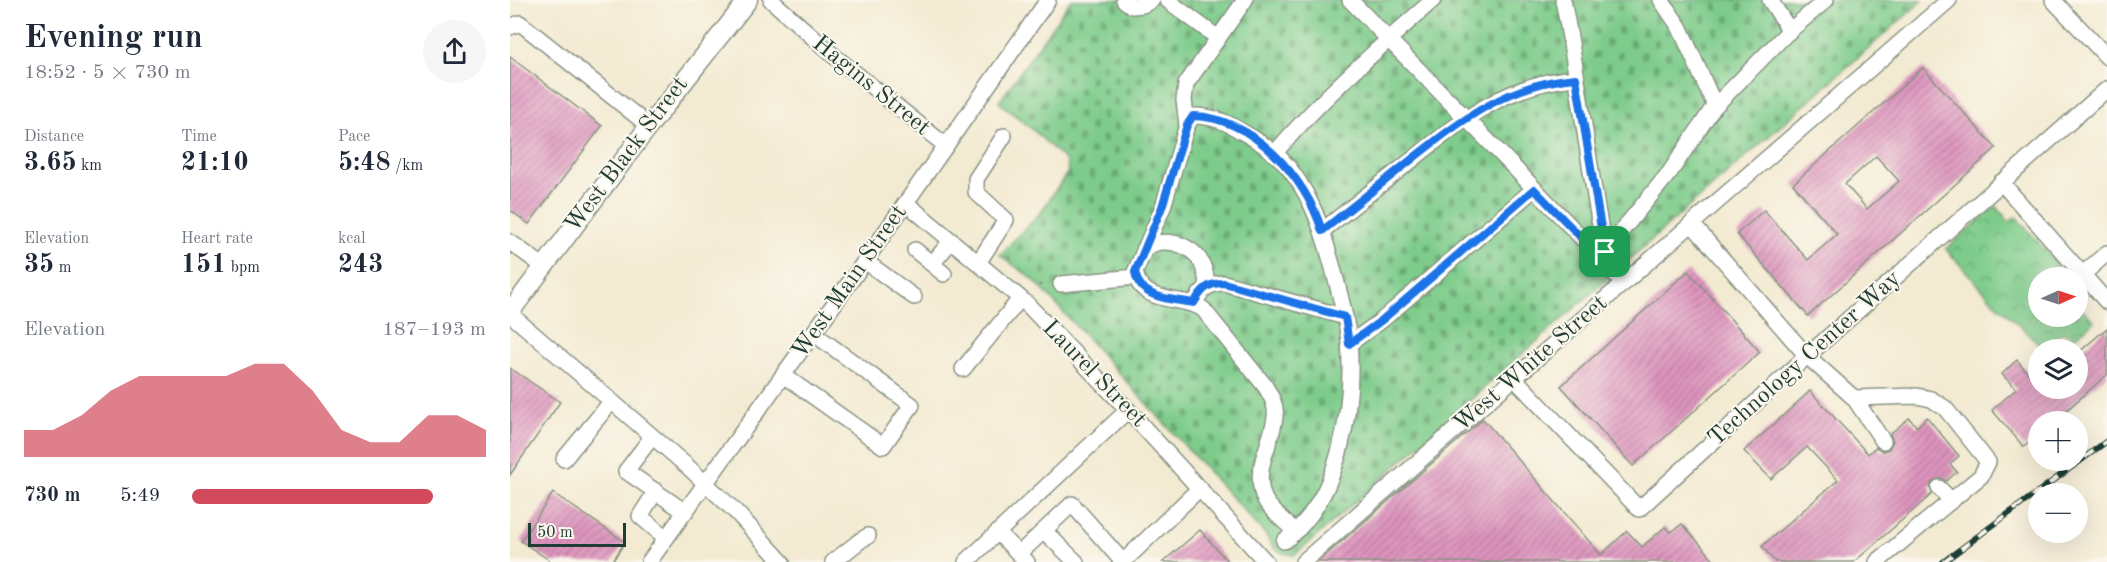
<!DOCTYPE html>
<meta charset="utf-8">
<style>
body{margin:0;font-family:"Old Standard TT",serif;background:#f6f6f7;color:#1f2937;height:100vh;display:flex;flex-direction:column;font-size:22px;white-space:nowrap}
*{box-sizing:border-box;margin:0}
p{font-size:20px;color:#747a83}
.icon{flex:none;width:33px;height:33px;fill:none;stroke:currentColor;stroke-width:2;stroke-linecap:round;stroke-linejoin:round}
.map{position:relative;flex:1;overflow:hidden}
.drawer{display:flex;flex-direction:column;background:#fff;width:510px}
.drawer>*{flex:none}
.needle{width:39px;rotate:87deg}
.buttons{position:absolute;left:1518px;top:267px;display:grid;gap:12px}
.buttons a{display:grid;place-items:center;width:60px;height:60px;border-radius:50%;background:#fff;box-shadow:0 6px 24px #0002;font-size:30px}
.scale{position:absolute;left:18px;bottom:15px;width:98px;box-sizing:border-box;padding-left:6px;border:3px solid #1f3d34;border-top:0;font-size:16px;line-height:21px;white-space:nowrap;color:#1f3d34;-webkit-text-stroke:4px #fbf7ec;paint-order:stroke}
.pin{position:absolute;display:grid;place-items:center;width:51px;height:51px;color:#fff;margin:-26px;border-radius:12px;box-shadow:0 3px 9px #0006}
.round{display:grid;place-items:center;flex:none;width:63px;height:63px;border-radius:32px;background:#f6f6f7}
.headline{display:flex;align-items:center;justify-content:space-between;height:102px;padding:0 24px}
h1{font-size:33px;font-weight:700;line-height:45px}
.metrics{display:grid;grid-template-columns:repeat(3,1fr);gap:9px;height:102px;padding:6px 24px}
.metrics div{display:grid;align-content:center}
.metrics b{font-size:26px;font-weight:700}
.metrics small{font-size:16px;font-weight:400}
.metrics p{font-size:16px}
.chart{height:168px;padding:12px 24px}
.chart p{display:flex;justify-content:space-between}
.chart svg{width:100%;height:108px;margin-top:6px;fill:#d1495b;opacity:.7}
ul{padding:0 24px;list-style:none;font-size:20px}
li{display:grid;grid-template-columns:96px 72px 1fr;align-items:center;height:45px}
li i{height:15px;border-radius:8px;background:#d1495b}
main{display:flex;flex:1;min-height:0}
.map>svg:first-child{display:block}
</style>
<main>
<section class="drawer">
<div class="headline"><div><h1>Evening run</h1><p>18:52 · 5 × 730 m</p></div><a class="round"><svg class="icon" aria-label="share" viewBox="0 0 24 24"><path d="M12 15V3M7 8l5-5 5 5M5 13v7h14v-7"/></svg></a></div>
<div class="metrics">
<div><p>Distance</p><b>3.65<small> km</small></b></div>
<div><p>Time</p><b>21:10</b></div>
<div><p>Pace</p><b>5:48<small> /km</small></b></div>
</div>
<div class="metrics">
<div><p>Elevation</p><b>35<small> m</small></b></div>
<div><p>Heart rate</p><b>151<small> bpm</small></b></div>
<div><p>kcal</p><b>243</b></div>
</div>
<div class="chart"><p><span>Elevation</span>187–193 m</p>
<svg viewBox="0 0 160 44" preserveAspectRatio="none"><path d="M0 44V33L10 33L20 27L30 17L40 11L50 11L60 11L70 11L80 6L90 6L100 17L110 33L120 38L130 38L140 27L150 27L160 33V44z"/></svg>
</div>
<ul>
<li><b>730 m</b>5:49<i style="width:82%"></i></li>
</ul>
</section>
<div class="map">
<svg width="1597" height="562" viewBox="0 0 1597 562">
<defs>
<pattern id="cemetery-stones" width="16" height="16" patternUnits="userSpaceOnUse" patternTransform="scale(1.5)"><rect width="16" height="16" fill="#7ecc8b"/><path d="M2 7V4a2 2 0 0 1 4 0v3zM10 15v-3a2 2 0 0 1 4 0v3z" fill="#67a772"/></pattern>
<pattern id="park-crowns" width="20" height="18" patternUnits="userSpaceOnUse" patternTransform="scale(1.5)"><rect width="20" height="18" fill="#7ecc8b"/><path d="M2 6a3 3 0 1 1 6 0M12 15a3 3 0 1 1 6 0" fill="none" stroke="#67a772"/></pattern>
<pattern id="building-hatch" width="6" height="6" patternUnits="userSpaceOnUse" patternTransform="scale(1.5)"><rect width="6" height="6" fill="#de94be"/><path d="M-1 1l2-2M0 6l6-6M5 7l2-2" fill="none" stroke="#b37a9b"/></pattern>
</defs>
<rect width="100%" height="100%" fill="#fbf7ec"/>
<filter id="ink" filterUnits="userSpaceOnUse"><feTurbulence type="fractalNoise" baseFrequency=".0167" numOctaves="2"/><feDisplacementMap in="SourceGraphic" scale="12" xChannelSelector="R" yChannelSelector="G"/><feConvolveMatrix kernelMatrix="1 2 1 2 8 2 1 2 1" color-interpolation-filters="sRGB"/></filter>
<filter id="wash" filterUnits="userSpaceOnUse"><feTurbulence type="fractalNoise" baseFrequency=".008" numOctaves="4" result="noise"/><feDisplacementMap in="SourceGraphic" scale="24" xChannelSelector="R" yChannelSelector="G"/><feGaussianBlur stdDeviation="1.35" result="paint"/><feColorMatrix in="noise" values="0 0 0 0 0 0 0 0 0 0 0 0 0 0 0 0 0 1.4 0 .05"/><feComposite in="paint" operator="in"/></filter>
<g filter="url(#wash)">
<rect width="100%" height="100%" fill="#f3ead2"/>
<path fill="url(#cemetery-stones)" stroke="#4e8460" stroke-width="1.5" d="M561 0H1413L785 555C768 554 764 550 756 535L524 280 490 255 531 212 558 172 556 161 523 130 489 102Z"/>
<polygon fill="url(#park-crowns)" stroke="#4e8460" stroke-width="1.5" points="1486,206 1499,222 1506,217 1546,262 1547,277 1528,278 1528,316 1568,316 1568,305 1584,321 1565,337 1552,332 1534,348 1481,299 1436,249"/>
<g id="blocks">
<g fill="url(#building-hatch)" fill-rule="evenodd">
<polygon points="0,57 92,126 19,224 0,210"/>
<path d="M1413 68 1486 148 1298 316 1227 234 1254 210 1298 260 1327 234 1283 184ZM1366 156 1389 181 1357 209 1335 184Z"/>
<polygon points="1178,271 1250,352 1123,466 1051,386"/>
<polygon points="1597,328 1597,375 1543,422 1528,422 1528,434 1514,447 1482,410 1506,389 1492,374 1507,360 1528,385 1528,388 1568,388 1568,353"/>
<polygon points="0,368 50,402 0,475"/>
<polygon points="1300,391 1358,454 1366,447 1373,451 1379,449 1383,441 1380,434 1399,418 1407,427 1417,417 1449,456 1440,464 1447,472 1436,481 1431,478 1423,481 1420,486 1422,494 1344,562 1265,562 1252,546 1328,480 1297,447 1261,479 1234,451"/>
<polygon points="973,419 1091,555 1117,531 1132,547 1155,527 1161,532 1172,524 1206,562 808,562"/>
<polygon points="43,493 115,542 102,562 42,562 11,541"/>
<polygon points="690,530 718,562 653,562"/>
</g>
</g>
</g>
<g filter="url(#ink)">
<use href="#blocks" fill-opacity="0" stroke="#899483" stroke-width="1.5"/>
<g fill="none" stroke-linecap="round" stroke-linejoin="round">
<g stroke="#899483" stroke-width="18">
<g id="minor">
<polyline points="261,0 324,56 436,146"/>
<polyline points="614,0 622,6 633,5 642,0"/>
<polyline points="657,0 708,38"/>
<polyline points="840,0 992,155 1090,257 1113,284"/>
<path d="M1053 0C1070 83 1078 168 1095 252"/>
<polyline points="1151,0 1170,28 1205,106"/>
<polyline points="1260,0 1280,31"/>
<polyline points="1543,0 1597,57"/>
<polyline points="0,27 10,23 139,126"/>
<polyline points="677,125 674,100 676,84 735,0"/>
<path d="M764 154C812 97 868 49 923 0"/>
<polyline points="1491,182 1597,302"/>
<polyline points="396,203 516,303 618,410 756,562"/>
<polyline points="1182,224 1297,356 1344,398 1373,441"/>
<path d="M812 231C842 207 872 183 902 160 953 119 998 83 1066 78"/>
<polyline points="0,242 33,266"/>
<polyline points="405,250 422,264"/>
<path d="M634 250C650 235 681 243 691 262 695 269 696 278 698 285"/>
<polyline points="1090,257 1160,172 1203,108 1276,34 1316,0"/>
<polyline points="355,261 404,297"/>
<polyline points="468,263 496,220 466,192 466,179 494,136"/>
<polyline points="434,274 422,264 441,241"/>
<polyline points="1573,274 1597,253"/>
<polyline points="551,284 626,277"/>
<path d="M684 303C692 290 698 283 714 283L835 317"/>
<polyline points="0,314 177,466 226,512 272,562"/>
<polyline points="839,344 872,320 1024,189"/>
<polyline points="453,369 510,299"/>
<polyline points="273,375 373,446 402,405 303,333"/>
<polyline points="1004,378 1129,509 1297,356 1597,89"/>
<polyline points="1344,398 1407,396 1421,399 1435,408 1478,462 1471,476 1367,562"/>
<polyline points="142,437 116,471 175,512"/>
<polyline points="54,459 101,402"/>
<polyline points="1429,488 1442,501"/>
<polyline points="146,491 130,516 156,538"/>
<polyline points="534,531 566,562"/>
<polyline points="488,533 517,562"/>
<path d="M774 541C831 500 844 405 839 341 836 314 828 287 821 261 811 225 798 187 771 159 760 149 747 140 734 133 717 122 703 116 683 116L677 125 653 207 625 272C631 306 672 295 693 309L755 386C761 396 767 406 765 417 762 445 741 471 755 500 762 512 775 522 785 531"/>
<polyline points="509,554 562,504 613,562"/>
<polyline points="139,562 355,261 538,0"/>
<polyline points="323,562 351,540 358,536"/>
<polyline points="456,562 618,410"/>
<polyline points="613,562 690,488"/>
<polyline points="793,562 1439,0"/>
</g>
</g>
<g stroke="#899483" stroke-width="21">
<polyline id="major" points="0,312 139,126 238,0"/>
</g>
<polyline stroke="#899483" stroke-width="2" stroke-dasharray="4.5 4.5" stroke-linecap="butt" points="528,285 537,284"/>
<use href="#minor" stroke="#fff" stroke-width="15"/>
<use href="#major" stroke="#fff" stroke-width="18"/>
<g stroke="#1f3d34" stroke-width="6">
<polyline id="rail" points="1433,562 1597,441"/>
</g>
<use href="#rail" stroke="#fbf7ec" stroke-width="4" stroke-dasharray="11" stroke-linecap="butt"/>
</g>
</g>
<g fill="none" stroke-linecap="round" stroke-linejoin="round" filter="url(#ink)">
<g stroke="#fff" stroke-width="12">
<path id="route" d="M1066 78 1095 252 1090 257 1024 189 872 320 839 344 835 317 714 283C698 283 692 289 684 303 662 299 630 300 625 272L652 207 677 125 683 116C742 117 796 177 812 231 842 207 872 183 901 160 953 119 999 83 1066 78Z"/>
</g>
<use href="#route" stroke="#1a73e8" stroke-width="8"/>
</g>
<g text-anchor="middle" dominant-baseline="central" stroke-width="4.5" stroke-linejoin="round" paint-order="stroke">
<g font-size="24" fill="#1f3d34" stroke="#fbf7ec">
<text transform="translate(361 86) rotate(39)">Hagins Street</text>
<text transform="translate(117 155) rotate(-53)">West Black Street</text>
<text transform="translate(340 282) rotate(-55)">West Main Street</text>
<text transform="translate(1295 359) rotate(-42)">Technology Center Way</text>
<text transform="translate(1021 364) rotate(-41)">West White Street</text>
<text transform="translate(584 374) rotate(46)">Laurel Street</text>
</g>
</g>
</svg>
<div class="buttons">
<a><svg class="needle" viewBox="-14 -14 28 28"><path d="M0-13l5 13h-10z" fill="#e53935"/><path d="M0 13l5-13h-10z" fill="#747a83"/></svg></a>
<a><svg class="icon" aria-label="layers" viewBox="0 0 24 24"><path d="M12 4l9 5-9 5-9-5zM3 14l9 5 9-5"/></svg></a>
<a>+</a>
<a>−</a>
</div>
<div class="scale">50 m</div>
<div class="pin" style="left:1095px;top:252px;background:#1e9e55"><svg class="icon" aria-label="arrive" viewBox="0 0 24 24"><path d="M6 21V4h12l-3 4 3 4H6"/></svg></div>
</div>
</main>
